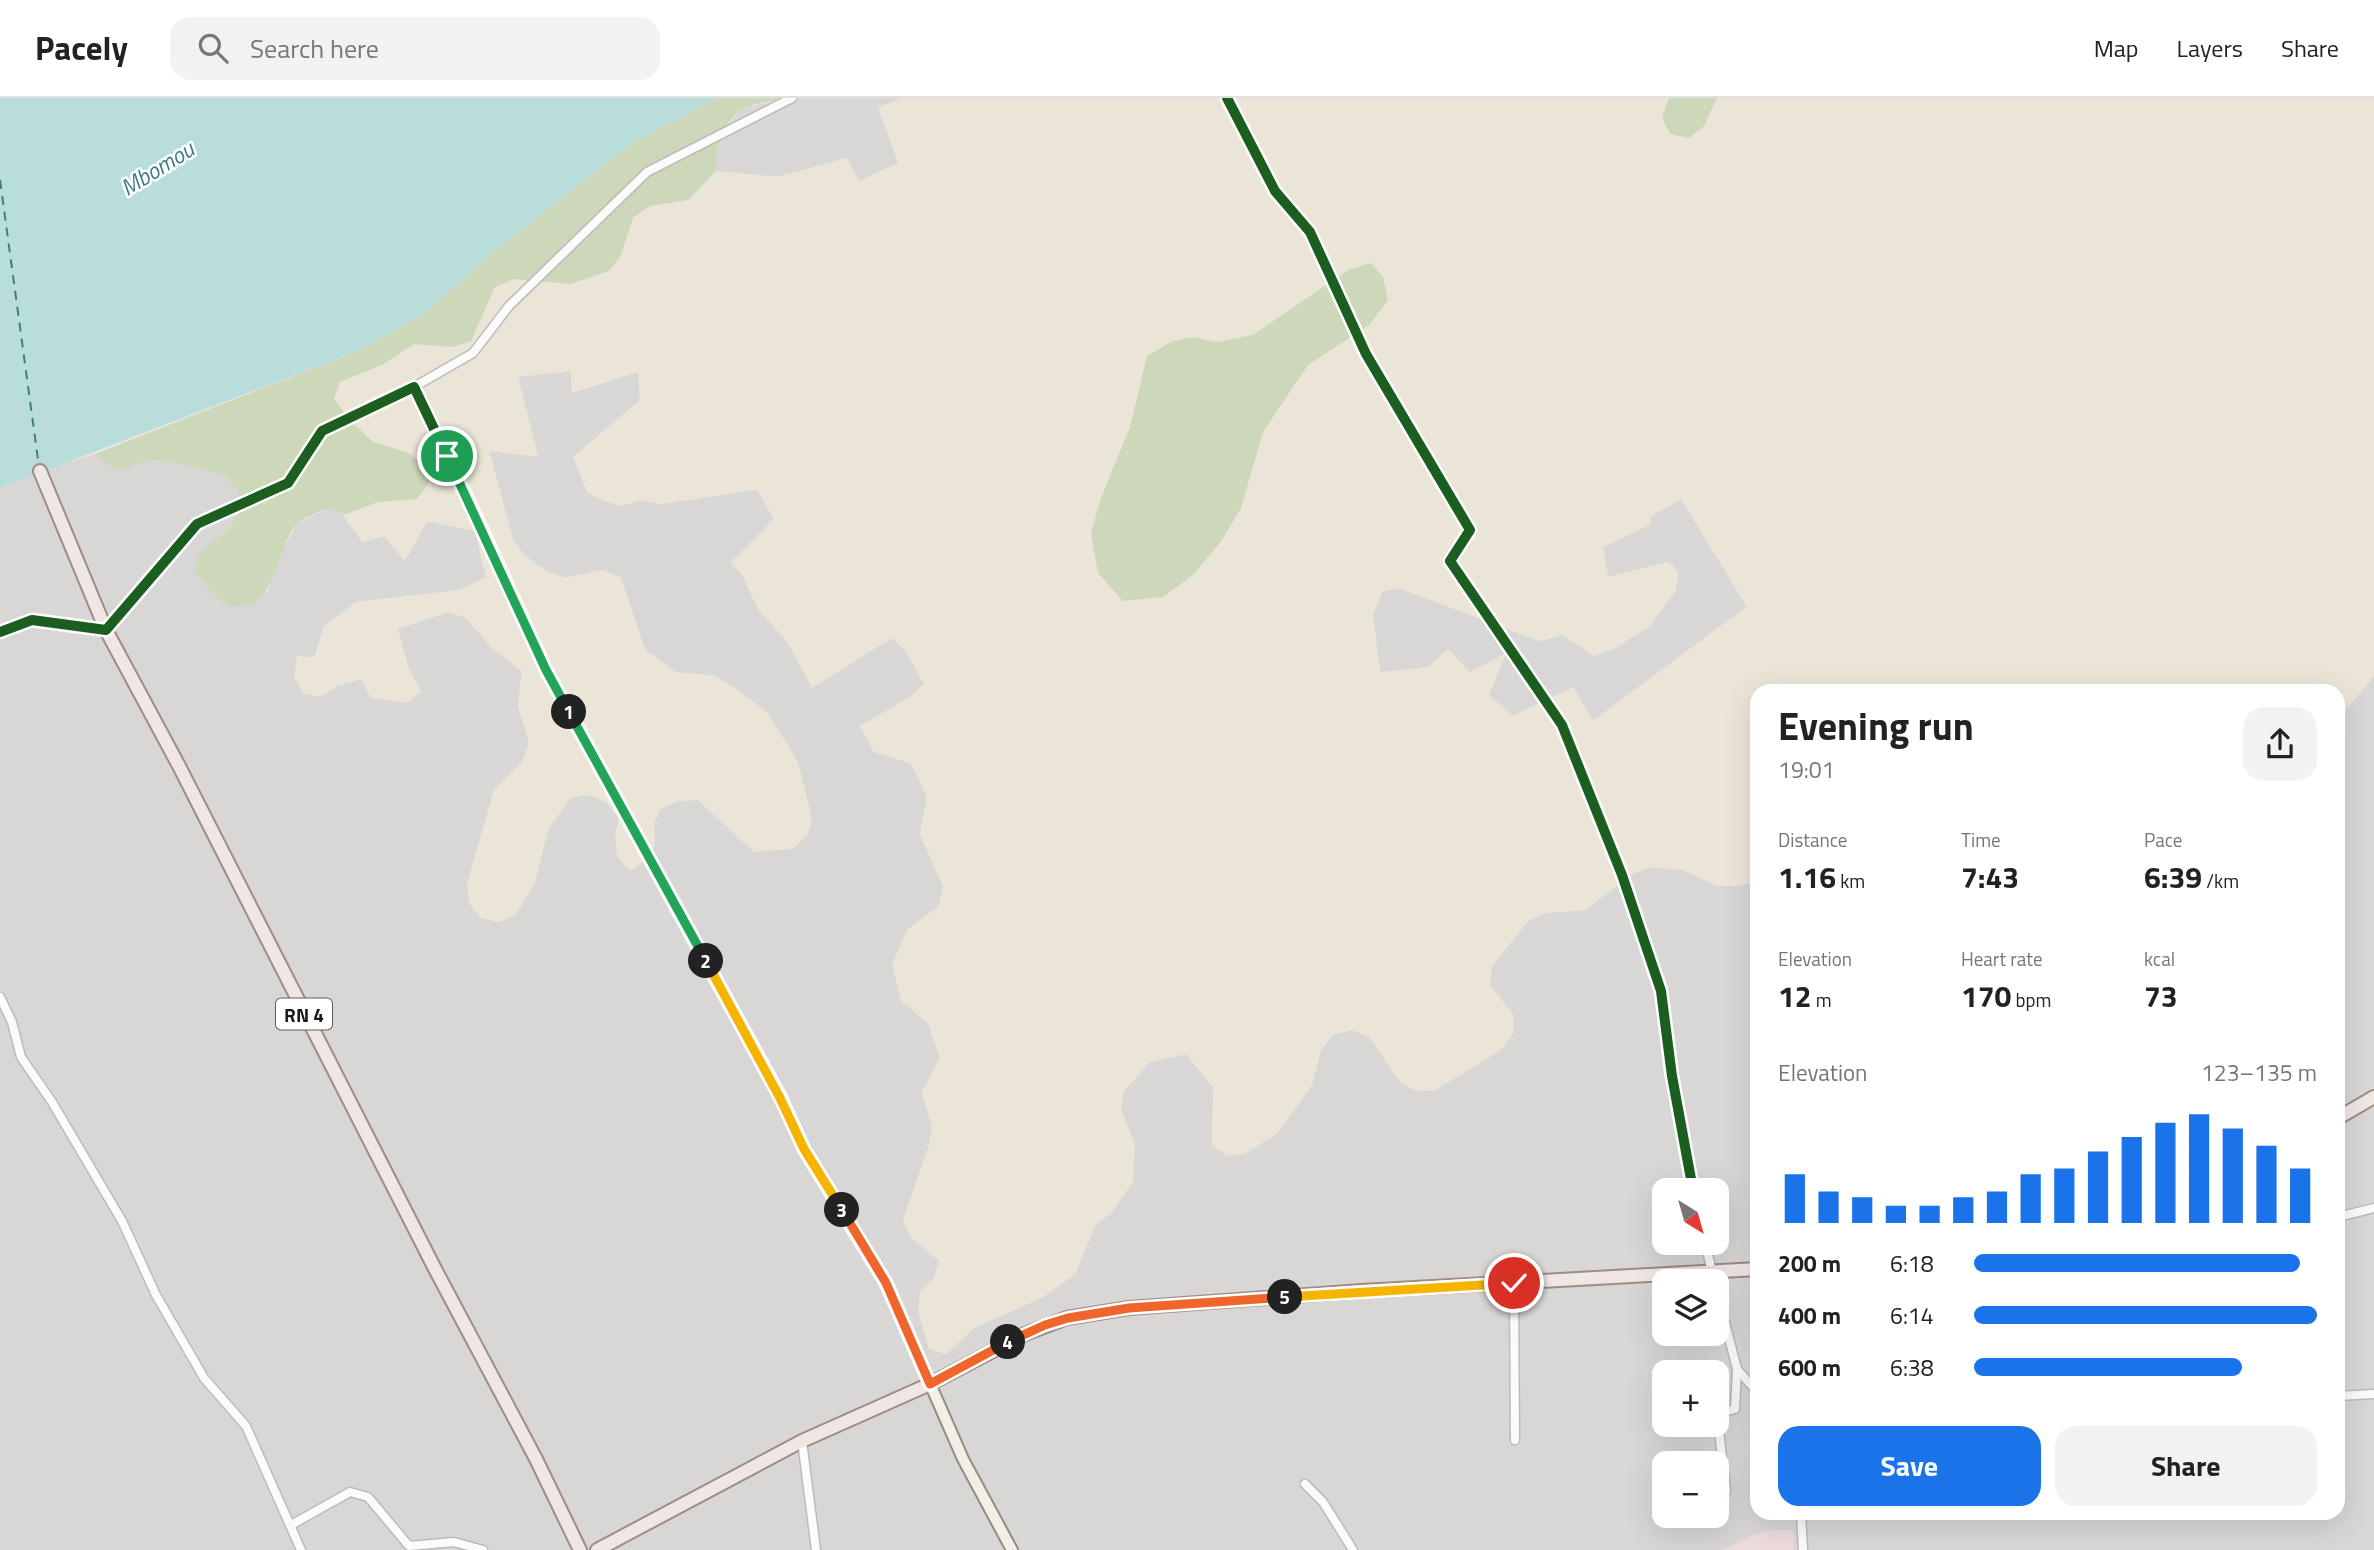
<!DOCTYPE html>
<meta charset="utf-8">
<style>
body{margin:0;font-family:"Titillium Web",sans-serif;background:#f2f2f2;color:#222;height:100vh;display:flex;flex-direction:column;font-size:26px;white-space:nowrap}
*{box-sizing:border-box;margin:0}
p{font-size:23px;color:#767676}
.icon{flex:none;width:38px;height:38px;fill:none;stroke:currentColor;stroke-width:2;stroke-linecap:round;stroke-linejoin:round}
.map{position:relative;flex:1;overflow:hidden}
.sheet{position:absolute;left:1750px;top:586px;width:595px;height:836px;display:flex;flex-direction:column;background:#fff;border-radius:21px;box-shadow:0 7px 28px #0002}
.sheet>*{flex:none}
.needle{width:46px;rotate:143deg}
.controls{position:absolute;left:1652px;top:1080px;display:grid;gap:14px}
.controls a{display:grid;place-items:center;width:77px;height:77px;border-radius:14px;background:#fff;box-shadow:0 7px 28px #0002;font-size:35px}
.pin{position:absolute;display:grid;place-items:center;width:60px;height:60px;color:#fff;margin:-30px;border:4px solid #fff;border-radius:50%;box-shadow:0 2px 7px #0007}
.km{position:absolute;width:35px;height:35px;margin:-18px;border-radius:50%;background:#222;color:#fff;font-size:19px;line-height:35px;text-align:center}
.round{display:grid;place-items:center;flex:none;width:74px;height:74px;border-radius:21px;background:#f2f2f2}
.overview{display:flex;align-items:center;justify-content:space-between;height:119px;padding:0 28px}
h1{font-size:38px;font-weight:700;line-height:52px}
.figures{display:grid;grid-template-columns:repeat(3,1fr);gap:10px;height:119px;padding:7px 28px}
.figures div{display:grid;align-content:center}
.figures b{font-size:30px;font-weight:700}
.figures small{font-size:19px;font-weight:400}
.figures p{font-size:19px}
.chart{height:196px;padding:14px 28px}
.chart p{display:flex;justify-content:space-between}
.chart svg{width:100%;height:126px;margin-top:7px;stroke:#1a73e8;stroke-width:6}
.primary-button{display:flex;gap:14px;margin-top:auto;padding:14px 28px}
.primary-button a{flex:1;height:80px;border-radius:21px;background:#1a73e8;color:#fff;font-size:28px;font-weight:700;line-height:80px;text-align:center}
.primary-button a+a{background:#f2f2f2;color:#222}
ul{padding:0 28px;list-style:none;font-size:23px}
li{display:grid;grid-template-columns:112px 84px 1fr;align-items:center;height:52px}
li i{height:18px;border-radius:9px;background:#1a73e8}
header{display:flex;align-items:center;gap:42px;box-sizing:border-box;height:98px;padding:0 35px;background:#fff;border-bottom:2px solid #e0e0e0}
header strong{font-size:33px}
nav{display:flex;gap:38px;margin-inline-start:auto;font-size:24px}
.search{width:490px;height:63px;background:#f2f2f2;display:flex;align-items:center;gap:18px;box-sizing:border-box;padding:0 24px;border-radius:21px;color:#767676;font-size:26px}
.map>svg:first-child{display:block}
</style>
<header>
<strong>Pacely</strong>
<div class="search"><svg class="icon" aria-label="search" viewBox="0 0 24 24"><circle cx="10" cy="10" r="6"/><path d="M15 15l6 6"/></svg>Search here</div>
<nav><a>Map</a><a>Layers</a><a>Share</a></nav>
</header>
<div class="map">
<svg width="2374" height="1452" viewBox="0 0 2374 1452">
<rect width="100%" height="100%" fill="#eae6e4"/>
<g fill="#d9d6d6" fill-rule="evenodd">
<polygon points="785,0 902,0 878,10 899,65 859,83 847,60 777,79 716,73 716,55 719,41 729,25 742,11"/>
<path d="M571 272 573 294 638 274 640 302 573 359 621 408 642 402 660 406 757 391 774 421 731 465 743 478 758 511 786 542 812 589 892 540 906 553 924 586 910 599 860 628 874 654 910 665 919 681 927 699 920 736 943 788 939 808 907 832 901 903 928 925 940 960 922 994 932 1029 929 1048 903 1122 911 1139 939 1163 934 1181 920 1194 929 1251 946 1256 974 1230 1043 1199 1075 1176 1096 1126 1111 1115 1135 1047 1121 1012 1124 993 1150 964 1186 956 1213 989 1212 1047 1312 987 1321 952 1334 936 1352 932 1369 939 1401 985 1514 918 1490 887 1492 868 1528 823 1544 815 1585 812 1634 775 1652 769 1683 772 1717 788H1736L1757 784V1416H2338V621L2374 578V1452H0V390L40 373 95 356 115 373 152 362 191 368 227 380 238 394 239 414 229 431 200 454 267 495 279 458 298 425 331 409 343 417 362 444 384 438 405 463 427 423 475 433 486 479 460 492 356 504 324 528 303 595 321 599 336 588 362 581 421 593 409 571 397 531 449 514 466 520 493 551 522 573 518 607 529 644 523 663 494 692 469 805 481 820 499 824 535 784 549 729 572 699 591 697 608 706 619 721 615 739 646 762 655 746 654 726 660 711 679 703 698 702 754 754 798 664 768 616 753 603 716 578 676 574 645 552 621 480 603 472 565 480 546 473 524 457 513 441 489 352 538 358 518 279ZM1664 1092H1717V1144H1664ZM1664 1183H1717V1236H1664ZM1664 1274H1717V1326H1664ZM1664 1365H1717V1418H1664Z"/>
<polygon points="1681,401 1747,509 1593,623 1573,589 1513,618 1489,597 1505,556 1470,575 1428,569 1380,575 1373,517 1382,494 1398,489 1539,543 1563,537 1594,558 1667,464 1608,479 1603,449 1651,426 1650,419"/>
</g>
<polygon fill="#ecdadd" points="1793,1432 1794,1452 1721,1452 1762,1433"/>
<path fill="#ebe5d7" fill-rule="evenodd" d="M902 0H1669L1662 20 1704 28 1717 0H2374V578L2338 621V593H1757V667L1749 672 1757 689V784L1736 788H1717L1683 772 1652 769 1634 775 1585 812 1543 815 1528 823 1492 868 1490 887 1514 918 1513 936 1501 952 1436 992 1417 993 1401 985 1369 939 1352 932 1334 936 1321 952 1312 987 1278 1035 1245 1056 1227 1058 1212 1047 1213 989 1186 956 1150 964 1124 993 1121 1012 1135 1047 1133 1084 1111 1115 1096 1126 1075 1176 1043 1199 974 1230 946 1256 929 1251 918 1213 920 1194 934 1181 939 1163 911 1139 903 1122 929 1048 932 1029 922 994 940 960 928 925 901 903 892 867 907 832 939 808 943 788 920 736 927 699 919 681 910 665 874 654 860 628 910 599 924 586 906 553 892 540 812 590 786 542 758 511 743 478 731 464 774 421 757 392 660 406 642 402 621 408 604 403 587 394 573 359 640 303 638 274 572 295 571 273 518 279 538 359 489 353 513 441 524 457 546 473 565 480 603 472 621 480 645 552 676 574 716 578 753 603 768 616 798 664 812 720 807 738 792 751 754 754 698 702 679 703 660 711 654 726 655 746 646 762 630 773 617 758 615 739 619 721 608 706 591 697 572 699 549 729 535 784 516 817 499 824 481 820 469 805 467 786 494 692 523 663 529 644 518 607 522 573 493 551 466 520 449 514 398 531 409 571 421 593 407 605 371 600 361 581 336 588 321 599 303 595 294 578 297 558 316 559 324 528 356 504 460 492 486 479 475 433 427 423 405 463 384 438 363 444 343 417 378 404 417 401 423 367 409 355 373 344 351 323 334 301 340 284 382 267 414 246 453 249 471 243 495 189 514 181 570 186 621 157 633 121 650 108 688 102 716 73 777 79 847 60 859 83 898 65 878 9ZM1371 165 1388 202 1369 227 1308 267 1263 334 1241 410 1220 445 1193 477 1091 435 1101 400 1130 329 1147 258 1194 239 1216 244 1253 237 1348 172ZM1681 401 1747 508 1593 623 1573 589 1513 618 1489 597 1506 555 1470 574 1448 551 1428 569 1380 574 1373 517 1382 494 1398 490 1539 543 1563 537 1594 558 1616 550 1650 528 1676 492 1678 475 1674 468 1667 464 1608 479 1603 449 1652 426 1650 419Z"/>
<g fill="#cdd7ba">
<path d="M718 0H785C773 3 752 5 741 12 721 27 715 50 716 73L688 102 650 108 633 120 621 157 609 173 570 186 514 181 495 189 471 243 453 249 414 246 382 267 340 284 334 301 351 323 373 344 409 355 423 367 429 385 417 401 378 404 343 417 331 409C321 414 305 418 297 426 277 448 276 504 244 508 219 511 209 490 195 473L200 454 229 431 239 414 238 394 227 380 191 368 152 362 115 373 95 356 360 252 424 216 494 153 633 44Z"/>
<polygon points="1669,0 1717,0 1704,28 1689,40 1670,36 1662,19"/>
<polygon points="1371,165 1383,179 1388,202 1369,227 1308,267 1263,334 1241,410 1220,445 1193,477 1163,499 1123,503 1098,475 1091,435 1101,400 1130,329 1147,258 1173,243 1194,239 1216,244 1253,237 1348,172"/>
</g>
<polygon fill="#b8ddda" points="0,0 718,0 633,44 494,153 424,216 360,252 0,390"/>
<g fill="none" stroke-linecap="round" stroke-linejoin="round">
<polyline stroke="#407b88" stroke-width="2" stroke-dasharray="9 7" stroke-linecap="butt" points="0,82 39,369"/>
<g stroke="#bdbbba" stroke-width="11">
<g id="street">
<polyline points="1227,0 1275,93 1310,134 1366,256 1470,432 1450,463 1562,627 1622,777 1661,893 1672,978 1693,1092"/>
<polyline points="414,289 473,255 509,208 647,74 792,0"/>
<polyline points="0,534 32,522 106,532"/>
<polyline points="0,899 12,924 21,959 52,1004 122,1123 156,1197 204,1280 246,1328 301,1452"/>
<polyline points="2338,1119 2374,1110"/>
<polyline points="1705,1144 1714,1183"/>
<polyline points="1514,1185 1515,1342"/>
<polyline points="1717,1194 1737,1271 1757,1294"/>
<polyline points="2338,1298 2374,1296"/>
<polyline points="802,1343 816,1452"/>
<polyline points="1305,1386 1323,1404 1353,1452"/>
<polyline points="1726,1393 1717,1316 1735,1311 1737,1271"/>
<polyline points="1801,1416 1803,1452"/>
<polyline points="291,1427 350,1394 368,1399 409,1448 454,1444 483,1452"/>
</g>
</g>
<g stroke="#938d7d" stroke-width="14">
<polyline id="secondary" points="106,532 197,426 288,385 322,333 414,289 480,427 546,572 781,1000 804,1051 886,1185 963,1361 1012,1452"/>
</g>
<g stroke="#9f8c82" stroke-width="16">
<g id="primary">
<polyline points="40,373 106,532 179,668 434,1169 536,1361 580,1452"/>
<polyline points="2338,1020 2374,999"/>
<polyline points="597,1452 802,1343 930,1286 1025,1236 1067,1220 1129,1210 1361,1193 1757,1171"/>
</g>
</g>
<use href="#street" stroke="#fcfbfb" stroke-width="8"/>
<use href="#secondary" stroke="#f2eee8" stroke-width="10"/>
<use href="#primary" stroke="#efe7e3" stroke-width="12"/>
<g stroke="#fff" stroke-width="15">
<g id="cycleway">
<polyline points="1227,0 1275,93 1310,134 1366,256 1470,432 1450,463 1562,627 1622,777 1661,893 1672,978 1693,1092"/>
<polyline points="0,534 32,522 106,532 197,426 288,385 322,333 414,289 480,427 546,572 781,1000 804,1051 886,1185 930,1286"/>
</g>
</g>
<use href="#cycleway" stroke="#1b5e20" stroke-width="10"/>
</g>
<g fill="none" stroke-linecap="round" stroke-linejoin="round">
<g stroke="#fff" stroke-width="14">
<polyline id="split-1" points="447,358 546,572 569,614"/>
</g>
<g stroke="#fff" stroke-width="14">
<polyline id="split-2" points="569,614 706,863"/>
</g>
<g stroke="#fff" stroke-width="14">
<polyline id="split-3" points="706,863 780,1000 804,1051 842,1112"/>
</g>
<g stroke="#fff" stroke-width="14">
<polyline id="split-4" points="842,1112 886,1185 930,1286 1008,1244"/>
</g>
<g stroke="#fff" stroke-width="14">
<polyline id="split-5" points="1008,1244 1045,1227 1068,1220 1129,1210 1285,1199"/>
</g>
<g stroke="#fff" stroke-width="14">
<polyline id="split-6" points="1285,1199 1514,1185"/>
</g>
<use href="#split-1" stroke="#22a559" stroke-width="9"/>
<use href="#split-2" stroke="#22a559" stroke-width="9"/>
<use href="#split-3" stroke="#f5b400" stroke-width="9"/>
<use href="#split-4" stroke="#f0652b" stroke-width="9"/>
<use href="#split-5" stroke="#f0652b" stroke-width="9"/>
<use href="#split-6" stroke="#f5b400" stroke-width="9"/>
</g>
<g text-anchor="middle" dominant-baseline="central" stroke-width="5" stroke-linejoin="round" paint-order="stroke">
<rect fill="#fff" stroke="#5f5f5f" stroke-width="2" x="276" y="900.5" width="56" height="31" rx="5"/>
<g font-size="19" font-weight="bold" fill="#1b1b1b">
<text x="304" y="916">RN 4</text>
</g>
<g font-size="23" font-style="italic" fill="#407b88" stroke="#fff">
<text transform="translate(157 70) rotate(-32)">Mbomou</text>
</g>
</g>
</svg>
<div class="controls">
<a><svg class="needle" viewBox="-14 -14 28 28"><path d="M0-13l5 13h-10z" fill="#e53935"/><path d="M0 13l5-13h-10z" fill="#767676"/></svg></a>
<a><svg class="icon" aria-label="layers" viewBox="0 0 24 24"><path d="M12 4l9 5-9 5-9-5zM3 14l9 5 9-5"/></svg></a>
<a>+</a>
<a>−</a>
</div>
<div class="pin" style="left:447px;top:358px;background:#1e9e55"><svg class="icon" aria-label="arrive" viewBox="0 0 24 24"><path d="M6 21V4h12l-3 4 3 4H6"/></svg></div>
<div class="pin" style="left:1514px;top:1185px;background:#d93025"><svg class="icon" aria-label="check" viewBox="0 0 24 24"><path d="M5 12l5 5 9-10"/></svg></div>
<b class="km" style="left:569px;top:614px">1</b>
<b class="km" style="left:706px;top:863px">2</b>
<b class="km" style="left:842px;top:1112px">3</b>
<b class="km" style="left:1008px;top:1244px">4</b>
<b class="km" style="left:1285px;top:1199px">5</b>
<section class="sheet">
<div class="overview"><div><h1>Evening run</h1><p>19:01</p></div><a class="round"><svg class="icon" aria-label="share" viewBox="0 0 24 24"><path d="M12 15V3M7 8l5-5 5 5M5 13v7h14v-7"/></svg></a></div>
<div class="figures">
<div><p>Distance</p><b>1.16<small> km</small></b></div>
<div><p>Time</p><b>7:43</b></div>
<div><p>Pace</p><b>6:39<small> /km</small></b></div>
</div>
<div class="figures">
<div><p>Elevation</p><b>12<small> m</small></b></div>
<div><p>Heart rate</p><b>170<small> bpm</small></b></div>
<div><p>kcal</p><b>73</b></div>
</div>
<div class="chart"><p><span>Elevation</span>123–135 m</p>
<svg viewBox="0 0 160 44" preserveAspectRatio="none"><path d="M5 44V27M15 44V33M25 44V35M35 44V38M45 44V38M55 44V35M65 44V33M75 44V27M85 44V25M95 44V19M105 44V14M115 44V9M125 44V6M135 44V11M145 44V17M155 44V25"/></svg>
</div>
<ul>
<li><b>200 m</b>6:18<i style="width:95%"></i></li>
<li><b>400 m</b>6:14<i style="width:100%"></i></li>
<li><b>600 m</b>6:38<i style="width:78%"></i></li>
</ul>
<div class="primary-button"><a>Save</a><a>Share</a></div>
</section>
</div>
